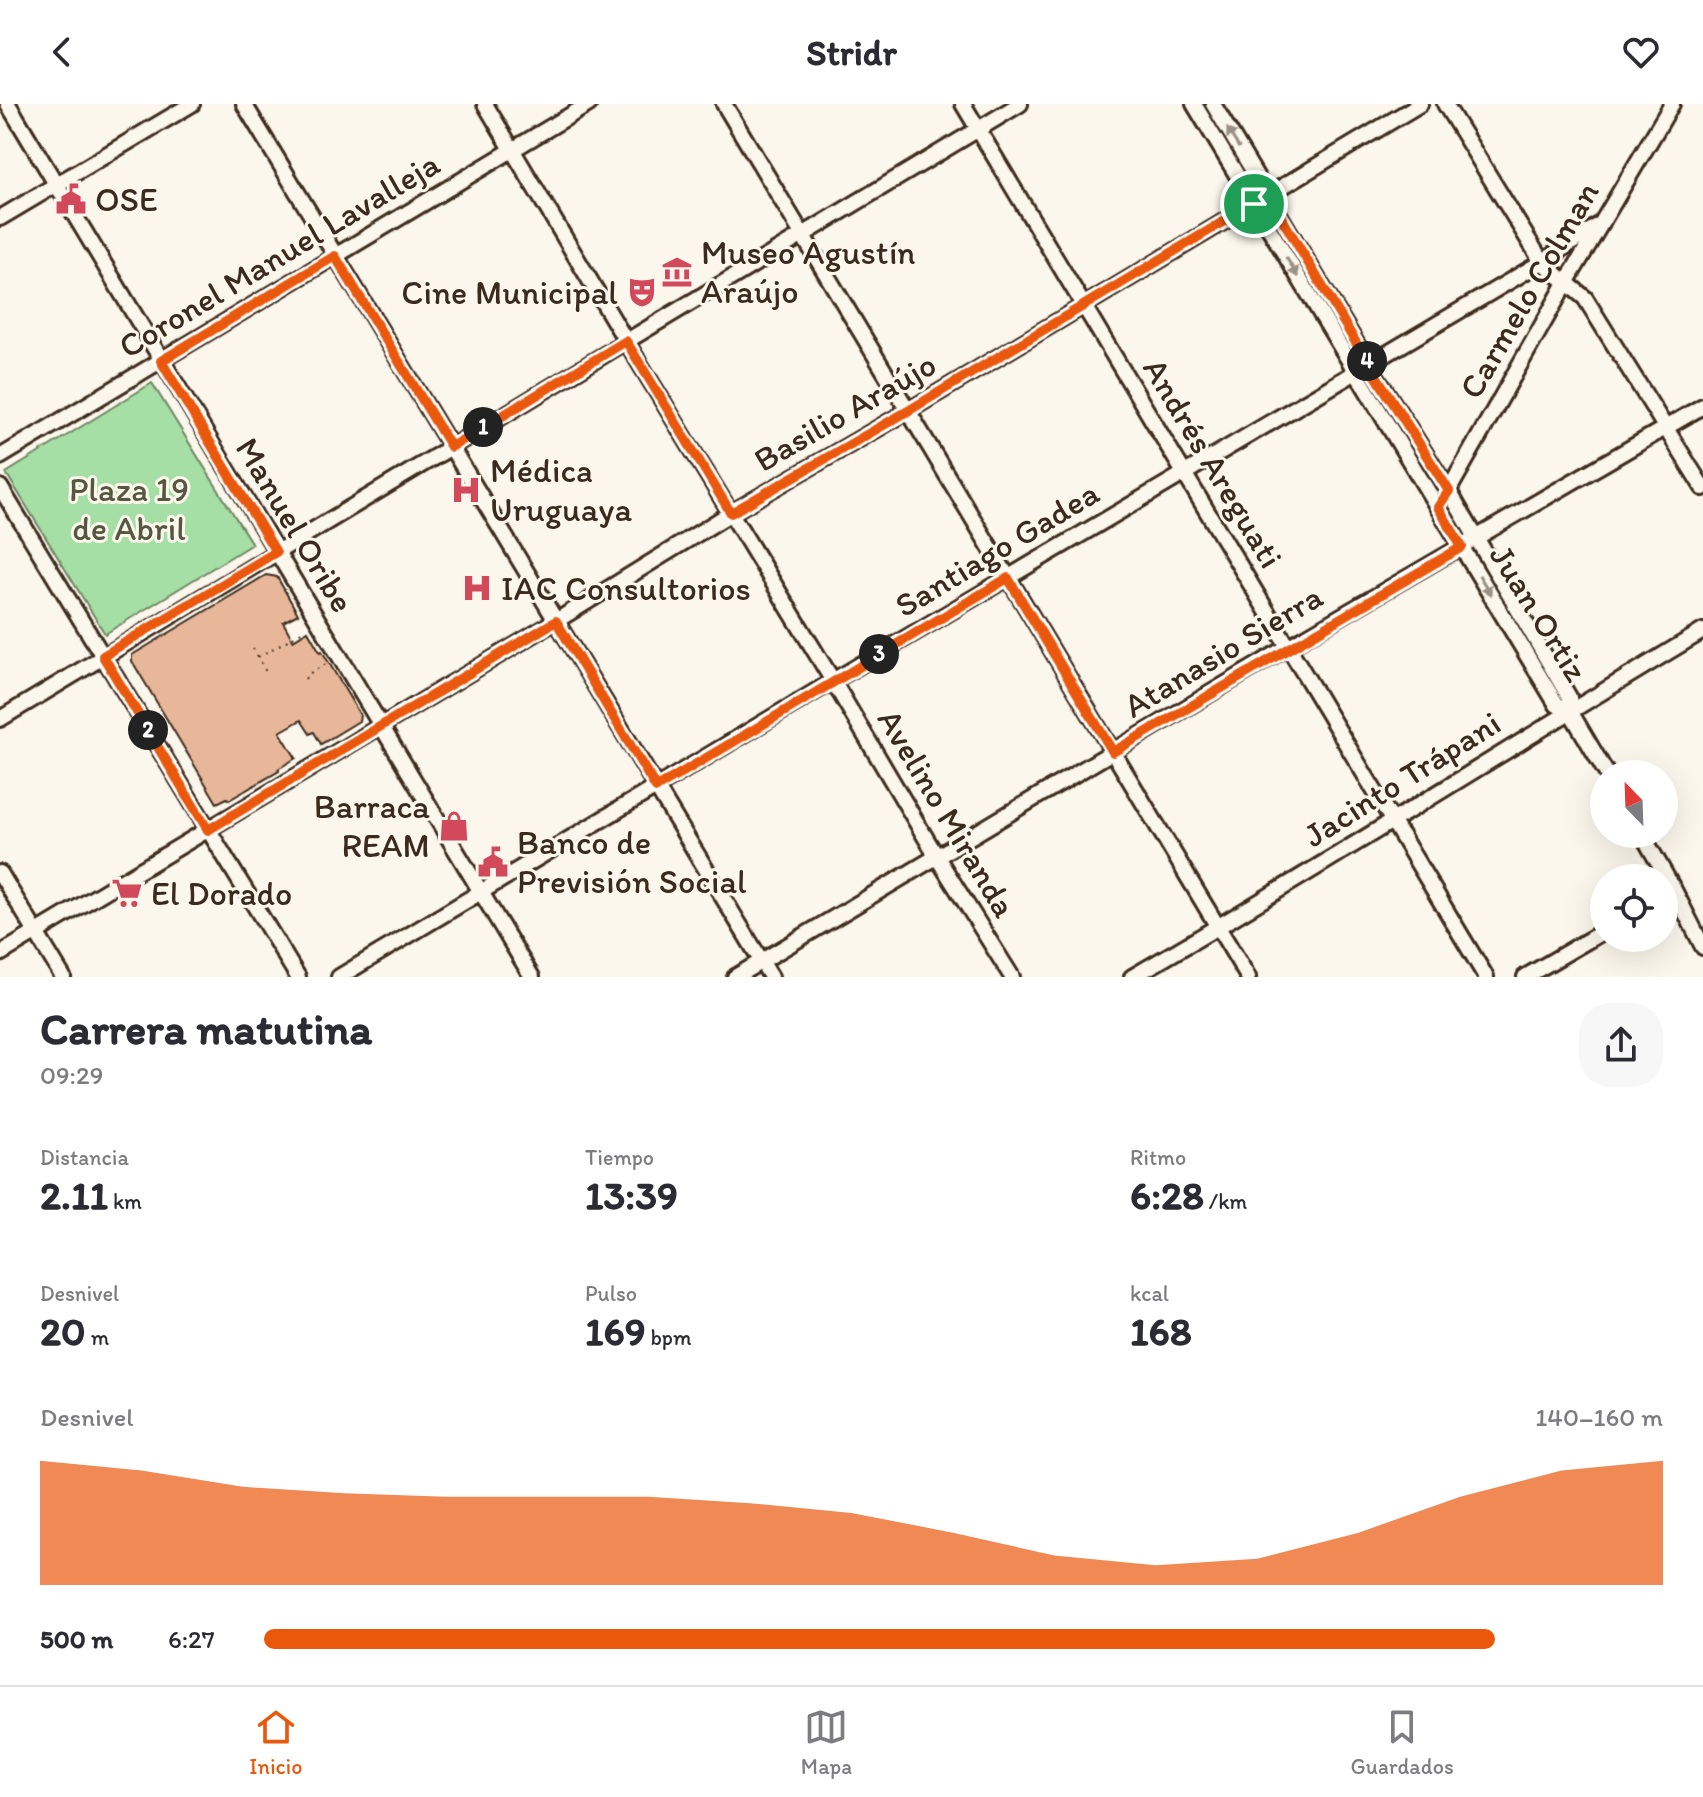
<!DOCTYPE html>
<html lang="es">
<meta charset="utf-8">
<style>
body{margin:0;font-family:Itim,sans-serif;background:#f7f7f7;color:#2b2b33;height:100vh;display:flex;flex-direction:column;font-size:30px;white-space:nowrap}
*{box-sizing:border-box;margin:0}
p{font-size:26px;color:#7c7c81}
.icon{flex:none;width:44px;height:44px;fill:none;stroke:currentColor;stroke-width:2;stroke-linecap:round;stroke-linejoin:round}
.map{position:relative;height:873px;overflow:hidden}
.drawer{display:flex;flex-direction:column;background:#fff;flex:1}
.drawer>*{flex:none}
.needle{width:52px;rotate:337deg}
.tools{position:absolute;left:1590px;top:656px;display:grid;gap:16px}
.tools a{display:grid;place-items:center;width:88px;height:88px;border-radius:50%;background:#fff;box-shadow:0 8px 32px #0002;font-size:40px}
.pin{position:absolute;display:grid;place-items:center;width:68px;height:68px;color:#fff;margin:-34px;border:4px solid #fff;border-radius:50%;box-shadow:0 2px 8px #0007}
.km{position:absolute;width:40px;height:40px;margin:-20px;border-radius:50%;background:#222;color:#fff;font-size:22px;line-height:40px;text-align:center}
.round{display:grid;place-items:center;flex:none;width:84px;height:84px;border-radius:32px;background:#f7f7f7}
.summary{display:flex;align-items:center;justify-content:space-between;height:136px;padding:0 40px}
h1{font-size:44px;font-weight:700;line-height:60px}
.metrics{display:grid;grid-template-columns:repeat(3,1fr);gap:12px;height:136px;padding:8px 40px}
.metrics div{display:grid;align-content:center}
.metrics b{font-size:40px;font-weight:700}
.metrics small{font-size:22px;font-weight:400}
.metrics p{font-size:22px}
.chart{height:224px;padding:16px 40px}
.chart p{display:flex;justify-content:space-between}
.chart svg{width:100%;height:144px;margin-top:8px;fill:#ea580c;opacity:.7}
ul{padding:0 40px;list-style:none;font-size:26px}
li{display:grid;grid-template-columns:128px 96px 1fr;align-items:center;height:60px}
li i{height:20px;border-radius:10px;background:#ea580c}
header{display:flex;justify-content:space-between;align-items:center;height:104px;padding:0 40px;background:#fff;font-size:36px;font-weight:700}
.tab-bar{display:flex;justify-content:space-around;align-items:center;height:112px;border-top:2px solid #e1e1e2;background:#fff;font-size:22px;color:#7c7c81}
.tab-bar a{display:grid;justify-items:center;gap:4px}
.tab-bar .on{color:#ea580c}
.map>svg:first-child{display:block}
</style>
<header><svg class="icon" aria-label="back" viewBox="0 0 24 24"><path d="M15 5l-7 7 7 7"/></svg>Stridr<svg class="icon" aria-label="heart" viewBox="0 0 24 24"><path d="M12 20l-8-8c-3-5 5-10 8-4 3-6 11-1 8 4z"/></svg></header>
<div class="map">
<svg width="1703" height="873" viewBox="0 0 1703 873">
<rect width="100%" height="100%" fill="#fbf7ec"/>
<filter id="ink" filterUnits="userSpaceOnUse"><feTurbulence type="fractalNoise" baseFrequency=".0125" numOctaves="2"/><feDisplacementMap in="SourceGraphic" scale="16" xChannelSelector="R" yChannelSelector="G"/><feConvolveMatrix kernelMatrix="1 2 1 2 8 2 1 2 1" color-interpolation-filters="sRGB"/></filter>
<g filter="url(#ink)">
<polygon fill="#a5dfa5" stroke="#708462" stroke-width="2" points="152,279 252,440 105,530 6,369"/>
<polygon fill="#e8b79a" stroke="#3b2a1e" stroke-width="2" points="266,471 277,473 298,510 283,518 293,536 308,527 320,548 322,547 360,611 359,617 321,640 314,628 310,630 301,616 280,628 296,654 278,665 279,667 229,696 227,694 217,699 132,557 132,551"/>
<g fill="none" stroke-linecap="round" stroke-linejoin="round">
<g stroke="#3b2a1e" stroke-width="20">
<g id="minor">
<polyline points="8,0 532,873"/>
<polyline points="244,0 771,873"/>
<polyline points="485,0 626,237 833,577 937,753 1012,873"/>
<polyline points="724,0 1248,873"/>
<polyline points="963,0 1486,873"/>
<polyline points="1194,0 1557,601 1570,607"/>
<polyline points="1213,0 1368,259 1449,387 1569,593 1570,607 1607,670"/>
<polyline points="1445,0 1542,158 1585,194 1703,384"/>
<polyline points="0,114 192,0"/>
<polyline points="0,353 589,0"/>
<polyline points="0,383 298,873"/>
<polyline points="1445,393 1566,179 1672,0"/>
<polyline points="0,615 1020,0"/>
<polyline points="1642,730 1674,786 1703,843"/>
<polyline points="0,769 63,873"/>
<polyline points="0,850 556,517 731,409 908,307 1420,0"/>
<polyline points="339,873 833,577 1542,158 1602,119"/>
<polyline points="735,873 1288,543 1703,302"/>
<path d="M1132 873C1325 762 1512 641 1703 527"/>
<polyline points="1525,873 1604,827"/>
</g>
</g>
<g stroke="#3b2a1e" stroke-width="2" stroke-dasharray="2 6" stroke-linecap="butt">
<polyline points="253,544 266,568"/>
<polyline points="258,553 305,526"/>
<polyline points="305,575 307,571 326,560"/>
</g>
<use href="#minor" stroke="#fbf7ec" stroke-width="14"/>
</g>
<defs><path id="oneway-solid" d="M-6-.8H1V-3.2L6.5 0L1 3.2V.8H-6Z" transform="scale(2)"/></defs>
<g fill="#9b9085">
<use href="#oneway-solid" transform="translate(1233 34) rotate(-121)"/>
<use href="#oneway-solid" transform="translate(1292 163) rotate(59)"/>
<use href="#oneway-solid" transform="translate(1485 481) rotate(59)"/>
</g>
</g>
<g fill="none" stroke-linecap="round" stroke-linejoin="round" filter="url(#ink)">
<g stroke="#fff" stroke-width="16">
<polygon id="route" points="1268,91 1368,259 1449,387 1438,403 1462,443 1113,648 1008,474 656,684 556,517 208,726 103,552 276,448 161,257 335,152 451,343 626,237 731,409 908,307"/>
</g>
<use href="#route" stroke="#ea580c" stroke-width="10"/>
</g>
<defs>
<g id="civic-bare" transform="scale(2.4)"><path d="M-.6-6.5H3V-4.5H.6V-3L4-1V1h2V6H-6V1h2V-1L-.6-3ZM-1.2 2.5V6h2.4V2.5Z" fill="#d1495b" stroke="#fbf7ec" stroke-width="2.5" paint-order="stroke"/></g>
<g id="museum-bare" transform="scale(2.4)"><path d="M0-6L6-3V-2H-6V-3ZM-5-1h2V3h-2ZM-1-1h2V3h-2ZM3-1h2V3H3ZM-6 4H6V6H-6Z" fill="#d1495b" stroke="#fbf7ec" stroke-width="2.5" paint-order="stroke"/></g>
<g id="theatre-bare" transform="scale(2.4)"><path d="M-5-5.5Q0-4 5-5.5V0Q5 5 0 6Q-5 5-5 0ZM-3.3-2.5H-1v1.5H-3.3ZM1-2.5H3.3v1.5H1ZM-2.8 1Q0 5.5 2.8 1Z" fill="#d1495b" stroke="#fbf7ec" stroke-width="2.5" paint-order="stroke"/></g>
<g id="hospital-bare" transform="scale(2.4)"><path d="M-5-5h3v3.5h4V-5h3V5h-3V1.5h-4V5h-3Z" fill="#d1495b" stroke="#fbf7ec" stroke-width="2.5" paint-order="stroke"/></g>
<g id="shop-bare" transform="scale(2.4)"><path d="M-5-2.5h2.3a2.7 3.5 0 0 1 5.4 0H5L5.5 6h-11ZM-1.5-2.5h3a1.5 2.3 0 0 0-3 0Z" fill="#d1495b" stroke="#fbf7ec" stroke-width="2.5" paint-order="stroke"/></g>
<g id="supermarket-bare" transform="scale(2.4)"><path d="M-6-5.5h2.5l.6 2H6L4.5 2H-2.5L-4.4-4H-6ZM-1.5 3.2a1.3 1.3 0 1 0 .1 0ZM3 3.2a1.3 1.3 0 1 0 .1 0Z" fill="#d1495b" stroke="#fbf7ec" stroke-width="2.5" paint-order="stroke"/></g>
</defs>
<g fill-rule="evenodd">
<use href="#civic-bare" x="71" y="95"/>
<use href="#museum-bare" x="677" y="168"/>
<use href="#theatre-bare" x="642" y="188"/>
<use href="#hospital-bare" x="466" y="386"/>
<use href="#hospital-bare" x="477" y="484"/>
<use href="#shop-bare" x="454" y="722"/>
<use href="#civic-bare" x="493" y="758"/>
<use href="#supermarket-bare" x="127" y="789"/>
</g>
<g text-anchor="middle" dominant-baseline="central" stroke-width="6" stroke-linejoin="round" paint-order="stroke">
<g font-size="34" fill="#3b2a1e" stroke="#fbf7ec" text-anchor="start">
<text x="95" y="95">OSE</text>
<text x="701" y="148">Museo Agustín<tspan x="701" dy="39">Araújo</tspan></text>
<text x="618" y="188" text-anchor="end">Cine Municipal</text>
<text x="490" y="366">Médica<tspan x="490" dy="39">Uruguaya</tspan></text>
<text x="501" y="484">IAC Consultorios</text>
<text x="430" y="702" text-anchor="end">Barraca<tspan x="430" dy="39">REAM</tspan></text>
<text x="517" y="738">Banco de<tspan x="517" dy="39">Previsión Social</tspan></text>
<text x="151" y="789">El Dorado</text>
</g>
<g font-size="34" fill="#3b2a1e" stroke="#fbf7ec">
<text transform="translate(279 151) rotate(-31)">Coronel Manuel Lavalleja</text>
<text transform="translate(1529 186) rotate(-60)">Carmelo Colman</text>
<text transform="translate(845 308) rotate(-30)">Basilio Araújo</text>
<text transform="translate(1213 359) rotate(59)">Andrés Areguati</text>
<text transform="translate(295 421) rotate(59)">Manuel Oribe</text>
<text transform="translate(997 445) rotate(-31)">Santiago Gadea</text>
<text transform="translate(1539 509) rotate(58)">Juan Ortiz</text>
<text transform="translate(1223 547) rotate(-31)">Atanasio Sierra</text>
<text transform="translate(1402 675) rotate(-32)">Jacinto Trápani</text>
<text transform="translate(947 709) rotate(59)">Avelino Miranda</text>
</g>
<g font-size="34" fill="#565740" stroke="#fbf7ec">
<text x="129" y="385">Plaza 19<tspan x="129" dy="39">de Abril</tspan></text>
</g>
</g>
</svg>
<div class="tools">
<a><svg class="needle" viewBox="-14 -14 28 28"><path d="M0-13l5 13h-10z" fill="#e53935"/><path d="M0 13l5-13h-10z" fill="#7c7c81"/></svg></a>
<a><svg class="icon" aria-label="locate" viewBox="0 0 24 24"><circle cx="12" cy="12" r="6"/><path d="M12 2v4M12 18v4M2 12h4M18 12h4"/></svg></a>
</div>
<div class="pin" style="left:1254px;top:100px;background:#1e9e55"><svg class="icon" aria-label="arrive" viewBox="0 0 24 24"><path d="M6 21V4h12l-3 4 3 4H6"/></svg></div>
<b class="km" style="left:483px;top:323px">1</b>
<b class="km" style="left:148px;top:626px">2</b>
<b class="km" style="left:879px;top:550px">3</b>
<b class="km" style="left:1367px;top:257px">4</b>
</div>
<section class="drawer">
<div class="summary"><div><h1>Carrera matutina</h1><p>09:29</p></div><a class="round"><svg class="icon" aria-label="share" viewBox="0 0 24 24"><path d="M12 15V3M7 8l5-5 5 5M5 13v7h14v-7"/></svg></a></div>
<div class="metrics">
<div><p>Distancia</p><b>2.11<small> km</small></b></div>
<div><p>Tiempo</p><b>13:39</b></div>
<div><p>Ritmo</p><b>6:28<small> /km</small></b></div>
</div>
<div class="metrics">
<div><p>Desnivel</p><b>20<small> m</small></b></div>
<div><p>Pulso</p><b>169<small> bpm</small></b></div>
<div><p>kcal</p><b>168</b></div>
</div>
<div class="chart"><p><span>Desnivel</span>140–160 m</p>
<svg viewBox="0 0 160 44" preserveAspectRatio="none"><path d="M0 44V6L10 9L20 14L30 16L40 17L50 17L60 17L70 19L80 22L90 28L100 35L110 38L120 36L130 28L140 17L150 9L160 6V44z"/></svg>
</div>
<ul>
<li><b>500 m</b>6:27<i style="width:88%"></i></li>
</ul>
</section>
<nav class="tab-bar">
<a class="on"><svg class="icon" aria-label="home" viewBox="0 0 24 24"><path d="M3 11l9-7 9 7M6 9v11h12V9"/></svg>Inicio</a>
<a><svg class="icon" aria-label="map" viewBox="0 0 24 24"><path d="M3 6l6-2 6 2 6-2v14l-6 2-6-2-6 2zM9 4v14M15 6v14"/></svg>Mapa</a>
<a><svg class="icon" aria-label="saved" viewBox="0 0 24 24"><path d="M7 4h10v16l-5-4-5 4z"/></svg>Guardados</a>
</nav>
